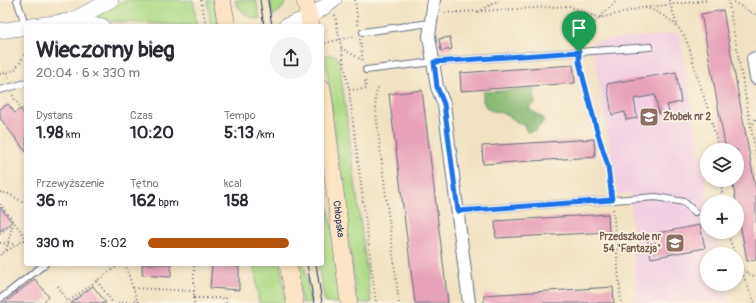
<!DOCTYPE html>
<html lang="pl">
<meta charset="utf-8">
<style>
body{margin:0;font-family:Pangolin,sans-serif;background:#f2f2f3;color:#2b2b33;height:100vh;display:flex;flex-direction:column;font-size:15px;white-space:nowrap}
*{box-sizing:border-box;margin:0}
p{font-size:13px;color:#7c7c81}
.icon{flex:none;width:22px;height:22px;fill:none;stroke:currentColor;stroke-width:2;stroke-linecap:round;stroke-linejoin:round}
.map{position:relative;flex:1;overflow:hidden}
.details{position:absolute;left:24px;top:24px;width:300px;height:242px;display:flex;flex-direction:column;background:#fff;border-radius:4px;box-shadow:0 2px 6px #0003}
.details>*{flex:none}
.buttons{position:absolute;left:700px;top:143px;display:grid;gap:8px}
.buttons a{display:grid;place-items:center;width:44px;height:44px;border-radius:50%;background:#fff;box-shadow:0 2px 6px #0003;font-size:20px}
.pin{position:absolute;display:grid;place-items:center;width:34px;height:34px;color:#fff;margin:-41px -17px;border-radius:50% 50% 50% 0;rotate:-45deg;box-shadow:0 0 4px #0007}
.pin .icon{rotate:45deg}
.round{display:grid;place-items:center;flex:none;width:42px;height:42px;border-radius:21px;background:#f2f2f3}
.headline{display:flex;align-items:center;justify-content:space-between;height:68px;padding:0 12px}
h1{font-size:22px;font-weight:700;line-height:30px}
.stats{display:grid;grid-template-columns:repeat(3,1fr);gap:6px;height:68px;padding:4px 12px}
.stats div{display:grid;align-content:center}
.stats b{font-size:17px;font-weight:700}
.stats small{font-size:11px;font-weight:400}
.stats p{font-size:11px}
ul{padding:0 12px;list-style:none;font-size:13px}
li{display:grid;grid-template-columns:64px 48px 1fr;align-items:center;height:30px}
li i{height:10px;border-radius:5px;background:#b45309}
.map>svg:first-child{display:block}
</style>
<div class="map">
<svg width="756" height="303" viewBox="0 0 756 303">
<rect width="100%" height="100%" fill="#fcf5e5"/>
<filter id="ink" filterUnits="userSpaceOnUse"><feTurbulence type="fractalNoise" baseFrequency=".025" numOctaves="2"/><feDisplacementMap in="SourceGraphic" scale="8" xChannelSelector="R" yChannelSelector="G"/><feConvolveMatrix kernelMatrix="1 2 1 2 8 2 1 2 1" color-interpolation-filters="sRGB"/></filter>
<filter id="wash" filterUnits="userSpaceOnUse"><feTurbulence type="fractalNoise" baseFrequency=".012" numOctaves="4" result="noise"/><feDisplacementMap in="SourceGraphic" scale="16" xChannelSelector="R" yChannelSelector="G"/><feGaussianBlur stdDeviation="0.9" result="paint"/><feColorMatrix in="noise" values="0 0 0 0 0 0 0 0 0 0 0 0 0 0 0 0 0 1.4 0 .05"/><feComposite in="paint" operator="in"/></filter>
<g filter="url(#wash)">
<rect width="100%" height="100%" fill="#f1e2c3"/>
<polygon fill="#f1d0e3" points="679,33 709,202 707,202 707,232 715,232 719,254 707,254 707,284 724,284 728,303 636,303 630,193 618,194 592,42"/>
<g fill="#aed985" stroke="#648472">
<polygon points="128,0 193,0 197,26 89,20 89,16"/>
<polygon points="207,0 214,0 218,26 211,26"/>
<path d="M235 0H256L260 19C248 18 239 11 235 0Z"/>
<polygon points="270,0 287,0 282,9 273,16"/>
<polygon points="325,55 336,55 339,60 371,303 357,303"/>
<polygon points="322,183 332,226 342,303 325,303 318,264 322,264"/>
<polygon points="254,264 280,264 286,303 259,303"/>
<polygon points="295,264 304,264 311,303 302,303"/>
</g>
<path fill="#8ab972" stroke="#527468" d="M534 89 535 104 531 105 529 109 544 119C541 126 536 132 527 132L524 125C516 123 514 119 507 115 501 112 494 112 487 109L483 101V92Z"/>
<g id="blocks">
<g fill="#e8a2ba">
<polygon points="723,10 756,191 756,260 747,261 732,180 737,180 737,150 726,150 701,14"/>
<polygon points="450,37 452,49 441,51 439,39"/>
<polygon points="573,65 575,83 461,91 460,73"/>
<polygon points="676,72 681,102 667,105 669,112 659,114 655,95 634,99 637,118 626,120 625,112 612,115 607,84"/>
<polygon points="422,90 432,172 448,303 415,303 389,94"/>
<polygon points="8,104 15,113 20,109 26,116 26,152 0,118 0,109"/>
<polygon points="594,139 595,157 483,164 482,146"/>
<polygon points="0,207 12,222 0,231"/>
<polygon points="608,214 609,232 496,238 495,221"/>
<polygon points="700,225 705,248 651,258 647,235"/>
<polygon points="142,264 171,264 171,277 142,275"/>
<polygon points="212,264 236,264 236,267 239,267 239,290 210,288"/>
<polygon points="35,279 49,297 42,303 4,303"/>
<polygon points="93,286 106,303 71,303"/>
<polygon points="613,287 614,303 484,303 484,295"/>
</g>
</g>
</g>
<g filter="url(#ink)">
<use href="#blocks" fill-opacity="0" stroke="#666e81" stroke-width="1"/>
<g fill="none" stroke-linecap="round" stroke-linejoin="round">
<g stroke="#666e81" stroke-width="8">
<g id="service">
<polyline points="17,0 26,27"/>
<polyline points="363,32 430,23"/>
<polyline points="366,70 434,62 650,47"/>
<polyline points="0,90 26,83"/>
<polyline points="458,211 656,197 684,202 695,212"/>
<polyline points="0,299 45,264"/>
</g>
</g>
<g stroke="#666e81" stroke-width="14">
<g id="minor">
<polyline points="434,0 429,36 437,87 444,104 469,303"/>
<polyline points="756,58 753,59 756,78"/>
</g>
</g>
<g stroke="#666e81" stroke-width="16">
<g id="tertiary">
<polyline points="71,21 111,0"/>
<polyline points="31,26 71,21 102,26"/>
<polyline points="286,26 310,17 334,0"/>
<polyline points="0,31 26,27"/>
</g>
</g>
<g stroke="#666e81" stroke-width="18">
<g id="secondary">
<polyline points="222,0 227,26"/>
<polyline points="305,0 311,26"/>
<path id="s1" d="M322 88 349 303"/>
<polyline points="288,264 295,303"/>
</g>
</g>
<g stroke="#666e81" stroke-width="2" stroke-dasharray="1 3" stroke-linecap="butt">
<polyline points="201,0 206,26"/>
<polyline points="355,0 358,25"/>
<polyline points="669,0 677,25"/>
<polyline points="728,0 756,155"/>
<polyline points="730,0 756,15"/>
<path d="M645 8C651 9 656 11 662 15 691 31 690 56 700 85 708 109 714 125 718 150"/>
<polyline points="478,12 499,0"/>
<polyline points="445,13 569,6 600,18 641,8 709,0"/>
<polyline points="335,15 349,90 376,303"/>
<polyline points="360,39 363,63"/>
<polyline points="325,43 356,36"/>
<path d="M582 43C589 25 604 14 617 0"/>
<polyline points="341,48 362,60"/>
<polyline points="579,61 597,131 608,166 612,192"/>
<polyline points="7,73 9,79"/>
<polyline points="0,74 15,70 26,52"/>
<polyline points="378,88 375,98 377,122 399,303"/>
<polyline points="349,90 366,89 365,79"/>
<polyline points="13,95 15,100 26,114"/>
<polyline points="751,127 756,118"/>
<polyline points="721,180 723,202"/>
<polyline points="0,192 9,194 26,204"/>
<polyline points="0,204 26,238"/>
<polyline points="613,209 621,303"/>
<polyline points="727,232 735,254"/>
<polyline points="0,233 12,224"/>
<polyline points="0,243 15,244"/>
<polyline points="6,250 13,224"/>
<polyline points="0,255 26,239"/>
<polyline points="737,261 755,303"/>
<polyline points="125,264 138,303"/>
<polyline points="742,270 756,277"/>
<polyline points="97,281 113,303"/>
<polyline points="58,286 68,302"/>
<polyline points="133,288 194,291"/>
<polyline points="194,298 226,298 226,303"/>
<polyline points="66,303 120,264"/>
<polyline points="118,303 135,301 142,303"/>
<polyline points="194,303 194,264"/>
</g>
<use href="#service" stroke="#fff" stroke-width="6"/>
<use href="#minor" stroke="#fff" stroke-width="12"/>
<use href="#tertiary" stroke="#fff" stroke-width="15"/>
<use href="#secondary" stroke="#fce5c4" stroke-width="17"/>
<g stroke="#1b2f5e" stroke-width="1">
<polyline points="260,0 264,26"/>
<polyline points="268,0 272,26"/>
<polyline points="307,264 314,303"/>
<polyline points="316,264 322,303"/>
</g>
</g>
</g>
<g fill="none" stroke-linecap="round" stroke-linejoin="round" filter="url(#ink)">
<g stroke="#fff" stroke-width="8">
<polygon id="route" points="579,52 579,62 597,131 608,166 612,200 458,211 444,104 437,87 434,62"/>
</g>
<use href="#route" stroke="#1a73e8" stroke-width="5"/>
</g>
<defs>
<g id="school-square" transform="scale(1)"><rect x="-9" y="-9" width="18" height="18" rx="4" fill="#8d6e63" stroke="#fcf5e5"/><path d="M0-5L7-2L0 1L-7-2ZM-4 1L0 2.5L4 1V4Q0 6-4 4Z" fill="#fff"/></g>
</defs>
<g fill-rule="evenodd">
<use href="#school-square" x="649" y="117"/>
<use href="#school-square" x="675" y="243"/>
</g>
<g text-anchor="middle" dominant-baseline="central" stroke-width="3.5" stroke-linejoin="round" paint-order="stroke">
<g font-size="10" font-weight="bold" fill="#785e54" stroke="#fcf5e5" text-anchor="start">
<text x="663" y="117">Żłobek nr 2</text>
<text x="661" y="237" text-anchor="end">Przedszkole nr<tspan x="661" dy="12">54 "Fantazja"</tspan></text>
</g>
<g font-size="10" fill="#1b2f5e" stroke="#fcf5e5">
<text stroke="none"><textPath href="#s1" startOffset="132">Chłopska</textPath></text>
</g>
</g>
</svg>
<div class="buttons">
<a><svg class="icon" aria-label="layers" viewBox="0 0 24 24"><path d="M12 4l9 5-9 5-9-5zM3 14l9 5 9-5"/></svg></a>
<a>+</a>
<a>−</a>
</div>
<div class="pin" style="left:579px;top:52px;background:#1e9e55"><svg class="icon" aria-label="arrive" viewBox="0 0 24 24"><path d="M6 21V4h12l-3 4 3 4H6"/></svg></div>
<section class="details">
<div class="headline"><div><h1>Wieczorny bieg</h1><p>20:04 · 6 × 330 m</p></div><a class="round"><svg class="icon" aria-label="share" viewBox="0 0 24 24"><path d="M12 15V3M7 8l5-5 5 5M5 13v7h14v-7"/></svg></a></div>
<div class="stats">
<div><p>Dystans</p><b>1.98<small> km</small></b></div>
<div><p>Czas</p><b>10:20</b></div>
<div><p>Tempo</p><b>5:13<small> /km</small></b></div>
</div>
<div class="stats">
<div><p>Przewyższenie</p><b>36<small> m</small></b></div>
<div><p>Tętno</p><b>162<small> bpm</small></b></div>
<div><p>kcal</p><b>158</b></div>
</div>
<ul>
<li><b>330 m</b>5:02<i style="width:86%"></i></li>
</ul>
</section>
</div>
